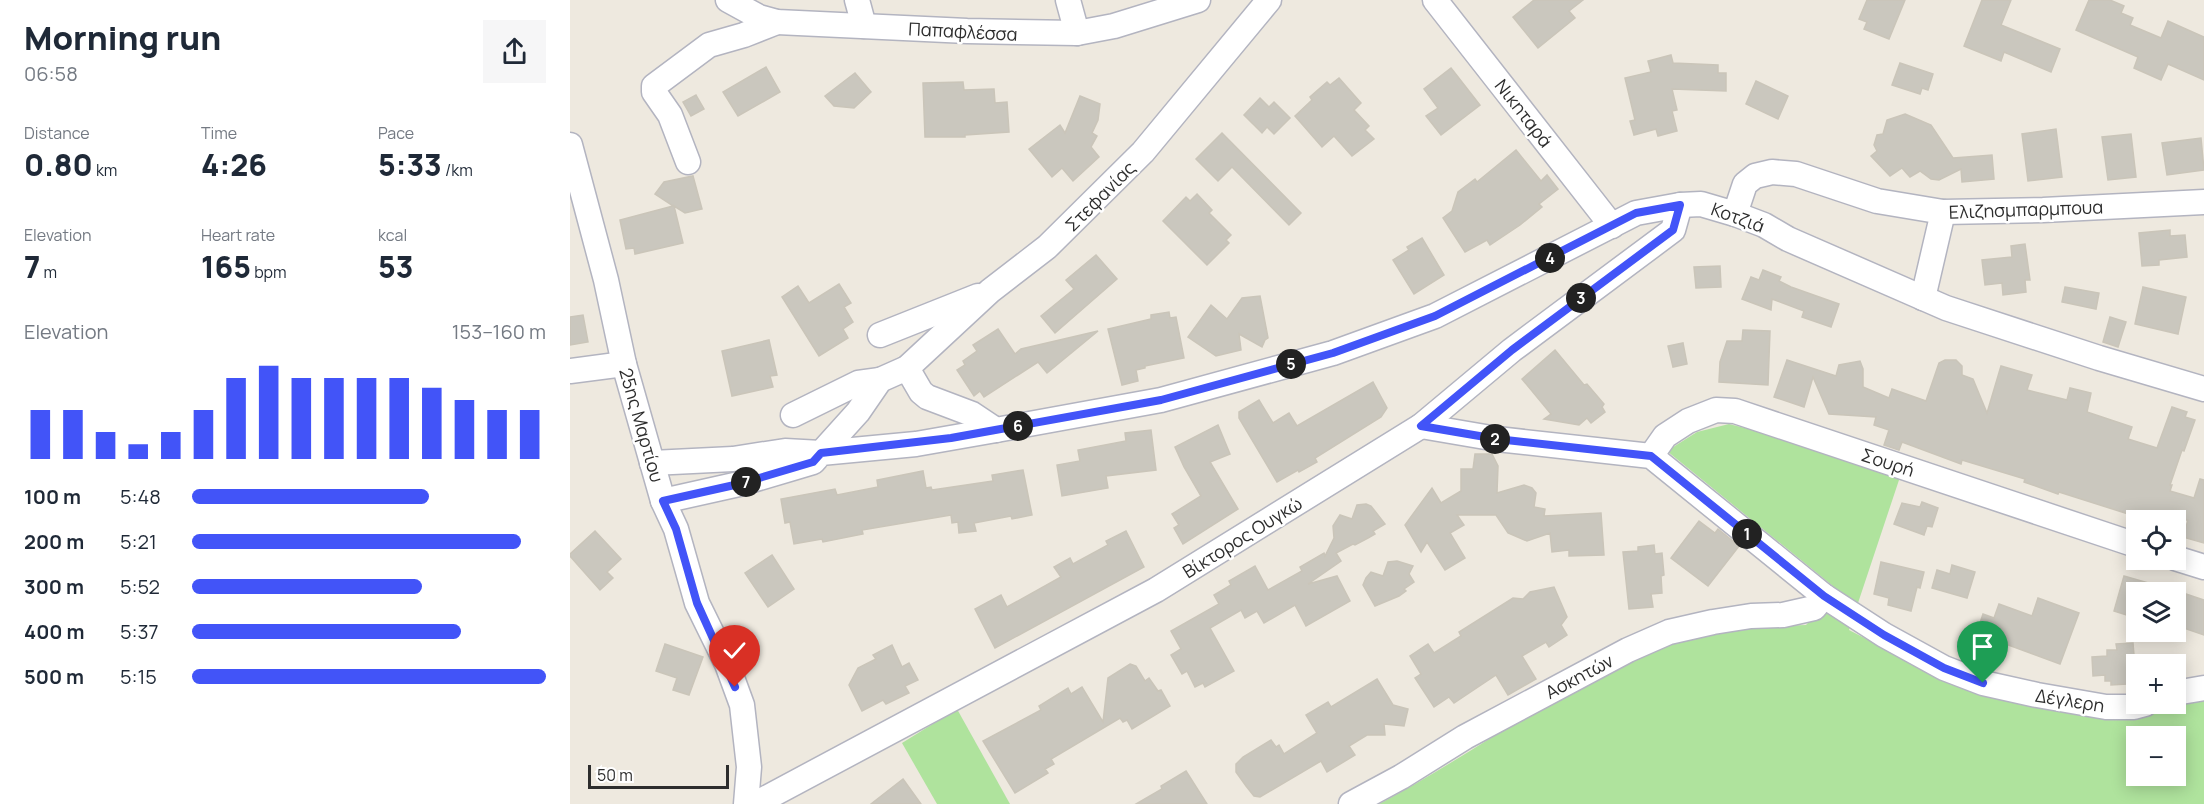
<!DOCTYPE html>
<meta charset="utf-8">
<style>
body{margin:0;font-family:Manrope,sans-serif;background:#f6f6f7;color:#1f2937;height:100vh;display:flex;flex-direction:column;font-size:22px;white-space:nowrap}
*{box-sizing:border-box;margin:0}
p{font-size:20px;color:#747a83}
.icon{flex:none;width:33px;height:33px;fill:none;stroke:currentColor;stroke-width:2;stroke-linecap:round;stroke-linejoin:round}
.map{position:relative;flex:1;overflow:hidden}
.drawer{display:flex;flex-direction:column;background:#fff;width:570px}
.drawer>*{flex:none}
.buttons{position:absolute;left:1556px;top:510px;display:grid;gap:12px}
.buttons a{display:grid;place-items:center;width:60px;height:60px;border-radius:0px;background:#fff;box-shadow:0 3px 15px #0003;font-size:30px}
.scale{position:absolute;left:18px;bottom:15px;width:141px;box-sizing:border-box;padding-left:6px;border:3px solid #2d2d2d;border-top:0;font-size:16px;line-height:21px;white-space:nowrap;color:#2d2d2d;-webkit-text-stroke:4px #fff;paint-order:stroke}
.pin{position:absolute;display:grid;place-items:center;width:51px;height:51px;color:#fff;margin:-62px -26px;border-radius:50% 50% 50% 0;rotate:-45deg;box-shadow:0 0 6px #0007}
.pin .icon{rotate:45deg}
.km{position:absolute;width:30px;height:30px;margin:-15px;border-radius:50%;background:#222;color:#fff;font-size:16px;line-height:30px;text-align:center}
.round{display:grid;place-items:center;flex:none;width:63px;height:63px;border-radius:0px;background:#f6f6f7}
.summary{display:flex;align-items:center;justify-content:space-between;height:102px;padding:0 24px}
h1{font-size:33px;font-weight:800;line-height:45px}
.stats{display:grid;grid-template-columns:repeat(3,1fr);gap:9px;height:102px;padding:6px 24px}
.stats div{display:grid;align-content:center}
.stats b{font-size:30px;font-weight:800}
.stats small{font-size:16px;font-weight:400}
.stats p{font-size:16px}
.chart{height:168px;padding:12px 24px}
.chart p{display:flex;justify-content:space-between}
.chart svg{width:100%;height:108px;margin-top:6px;stroke:#4254f8;stroke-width:6}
ul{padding:0 24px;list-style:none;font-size:20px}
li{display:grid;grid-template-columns:96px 72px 1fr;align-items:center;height:45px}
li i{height:15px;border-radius:8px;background:#4254f8}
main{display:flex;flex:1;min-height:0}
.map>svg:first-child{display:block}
</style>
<main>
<section class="drawer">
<div class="summary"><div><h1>Morning run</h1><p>06:58</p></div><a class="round"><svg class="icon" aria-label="share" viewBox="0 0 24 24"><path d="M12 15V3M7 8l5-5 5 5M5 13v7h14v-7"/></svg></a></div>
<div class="stats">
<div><p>Distance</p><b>0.80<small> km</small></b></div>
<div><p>Time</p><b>4:26</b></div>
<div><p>Pace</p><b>5:33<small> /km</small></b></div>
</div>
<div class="stats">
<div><p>Elevation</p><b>7<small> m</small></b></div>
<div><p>Heart rate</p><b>165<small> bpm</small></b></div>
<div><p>kcal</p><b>53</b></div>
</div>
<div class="chart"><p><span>Elevation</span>153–160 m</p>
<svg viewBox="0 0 160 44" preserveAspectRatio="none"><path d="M5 44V24M15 44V24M25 44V33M35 44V38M45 44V33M55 44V24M65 44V11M75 44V6M85 44V11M95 44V11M105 44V11M115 44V11M125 44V15M135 44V20M145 44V24M155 44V24"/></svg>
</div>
<ul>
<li><b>100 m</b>5:48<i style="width:67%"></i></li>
<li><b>200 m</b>5:21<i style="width:93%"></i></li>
<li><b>300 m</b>5:52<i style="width:65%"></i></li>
<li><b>400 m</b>5:37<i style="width:76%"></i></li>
<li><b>500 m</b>5:15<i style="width:100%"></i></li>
</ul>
</section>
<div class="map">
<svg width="1634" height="804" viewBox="0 0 1634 804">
<rect width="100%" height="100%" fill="#eee9df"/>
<g fill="#afe39d" fill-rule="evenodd">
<path d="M1159 424 1203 435 1330 477 1279 630 1360 672 1495 708 1565 720 1617 702 1634 701V804H809C909 751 1006 675 1115 640 1154 628 1195 626 1236 625L1269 591 1097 451 1127 432ZM1566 736H1605V776H1566Z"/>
<polygon points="387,709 440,804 367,804 332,743"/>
</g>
<g fill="#cac7be" stroke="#cac5b9" stroke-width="1.5">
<polygon points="964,0 1013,0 999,11 1005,18 968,48 943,17"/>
<polygon points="1297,0 1335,0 1319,39 1294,29 1297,22 1289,19"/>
<polygon points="1412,0 1441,0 1431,25 1490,49 1481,72 1434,52 1431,61 1394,46"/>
<polygon points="1519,0 1540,0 1554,6 1551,13 1563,18 1560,25 1591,38 1598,21 1634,37 1634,80 1598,64 1591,80 1564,68 1568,57 1506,30"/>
<polygon points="1101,55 1103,63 1148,65 1148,73 1156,73 1156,91 1102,89 1107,110 1102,111 1107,131 1088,136 1086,129 1064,135 1060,121 1065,120 1055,78 1081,72 1078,61"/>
<polygon points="1330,63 1363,74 1358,90 1352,88 1350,94 1322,85"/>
<polygon points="196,67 210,92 168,116 153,92"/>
<polygon points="881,68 910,105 871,135 856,116 868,108 854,89"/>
<polygon points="285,73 301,92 284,108 264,106 255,96"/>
<polygon points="769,78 791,103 784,110 799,126 795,130 804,139 782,156 764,136 752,147 725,116 742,100 740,97 757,82 760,85"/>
<polygon points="1186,81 1218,96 1208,119 1176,104"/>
<polygon points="393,82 394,90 424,89 425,103 437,102 439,132 395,135 395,137 355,137 353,83"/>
<polygon points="126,95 134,109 121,116 113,102"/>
<polygon points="510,96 530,104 528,120 522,133 527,136 521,147 529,157 503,181 492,168 482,177 459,149 490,125 495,133"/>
<polygon points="690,98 699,107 704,102 720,118 704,134 697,127 692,133 674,115"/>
<polygon points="1335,114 1361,125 1383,158 1422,155 1424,179 1392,182 1391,169 1369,180 1361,179 1350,171 1340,177 1332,168 1320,176 1301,156 1307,151 1304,145 1307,135 1313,134 1317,120"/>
<polygon points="1486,129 1492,177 1458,181 1452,134"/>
<polygon points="652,133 731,213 719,225 662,167 648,181 626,159"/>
<polygon points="1561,134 1566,177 1538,180 1532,137"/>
<polygon points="1631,138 1634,170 1597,175 1592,143"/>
<polygon points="946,150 971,181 977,175 988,189 969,204 972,207 950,225 920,245 917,240 895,252 873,218 882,211 888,192 905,179 907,182"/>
<polygon points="123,176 132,209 115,213 104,206 113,243 65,254 64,248 56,249 50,220 103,206 85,194 94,182"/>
<polygon points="627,194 642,210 639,213 661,235 656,240 659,243 637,265 593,221 616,197 620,201"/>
<polygon points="1600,230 1600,236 1615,235 1617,257 1589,260 1589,265 1572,266 1569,233"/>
<polygon points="852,238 874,275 844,294 823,260 839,250 837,247"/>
<polygon points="1455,244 1460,280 1455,280 1456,292 1433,295 1432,283 1415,285 1412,260 1442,257 1441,246"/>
<polygon points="526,255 547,279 485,333 471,316 504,289 496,280"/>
<polygon points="1150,266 1151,287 1126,288 1124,267"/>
<polygon points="1193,270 1211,277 1209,281 1221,287 1269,304 1261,327 1232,317 1234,311 1202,299 1201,310 1172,299 1181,277 1189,280"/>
<polygon points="269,284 281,303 274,307 283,322 273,329 278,338 249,356 212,297 228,286 239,303"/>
<polygon points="1495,287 1529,293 1526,309 1492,302"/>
<polygon points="1573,287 1616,297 1608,334 1565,324"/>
<polygon points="690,296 698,338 695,340 692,347 669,334 671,350 646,356 618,337 641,305 657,319 672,298"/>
<polygon points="599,312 600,318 606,317 614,358 575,366 575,368 566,370 568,381 552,385 538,329 581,319 581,315"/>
<polygon points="13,315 18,342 0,345 0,317"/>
<polygon points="1540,317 1556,322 1548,347 1533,342"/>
<polygon points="428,329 445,354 451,349 528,331 477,373 468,362 414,397 410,391 404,396 387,370 395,365 393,361 407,351 403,345"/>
<polygon points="1173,330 1200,331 1198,385 1149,382 1150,362 1157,341 1172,341"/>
<polygon points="199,340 207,375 200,376 203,387 162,396 152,351"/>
<polygon points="1113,343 1117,364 1103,367 1098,346"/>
<polygon points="985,350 1014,385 1017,384 1034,404 1032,407 1035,412 1021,423 1017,418 1009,425 974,419 981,414 952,379"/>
<polygon points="1217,360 1266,376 1269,365 1290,361 1293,369 1293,387 1319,398 1322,389 1356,401 1369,363 1375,360 1386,360 1392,366 1392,375 1403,379 1417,413 1431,366 1462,375 1457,390 1497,400 1500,388 1521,393 1517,412 1562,427 1558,439 1587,448 1602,407 1617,412 1615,417 1625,420 1614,451 1612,450 1600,485 1602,485 1600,491 1624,498 1630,479 1634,480 1634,543 1613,537 1618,520 1577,520 1489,492 1488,494 1454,482 1455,479 1392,460 1391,464 1332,442 1329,450 1314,445 1319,430 1304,425 1306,417 1259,414 1243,377 1234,407 1204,397"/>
<polygon points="803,382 817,408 811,417 745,458 747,462 729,472 728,470 707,482 669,418 669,412 689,400 703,423 719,413 727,426"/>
<polygon points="648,425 660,454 640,462 668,509 613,544 604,528 609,525 602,514 631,496 614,467 605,447"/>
<polygon points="581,430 586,470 536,476 538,488 492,496 487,465 510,461 508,450 556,441 555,433"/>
<polygon points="905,454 922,454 928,466 927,493 954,485 962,488 966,493 964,507 975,509 974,516 1031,513 1034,555 999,556 999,550 982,552 980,533 957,541 938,533 926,515 887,515 894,525 880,533 895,558 875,570 857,542 851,552 835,525 862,488 871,503 891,491 891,469 903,469"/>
<polygon points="453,470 462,515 442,519 441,516 404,523 406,531 389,533 388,522 382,523 381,515 292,530 293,534 253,542 252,539 224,544 220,522 215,523 211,499 265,489 267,495 308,487 307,480 353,471 356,488 361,487 362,490 423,481 422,475"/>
<polygon points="1352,502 1368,508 1362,527 1357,526 1354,535 1324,524 1332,503 1350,507"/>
<polygon points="796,504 801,506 815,524 803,531 805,534 798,538 785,545 783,544 766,553 771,561 738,584 767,576 780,601 736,626 725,605 694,623 687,611 675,618 671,610 640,628 664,671 635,687 633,683 625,687 617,671 612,674 601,655 611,649 601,631 649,604 644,595 661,585 659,581 685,566 698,590 732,571 730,567 754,553 755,556 764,538 763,526 770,515 782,519 787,505"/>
<polygon points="1129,521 1145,533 1148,529 1169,546 1138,586 1101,558"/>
<polygon points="25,531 51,559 37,572 43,578 30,590 0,556 0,554"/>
<polygon points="556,531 574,567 425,648 405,609 431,595 437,607 491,577 484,567 500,558 503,564 538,545 536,541"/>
<polygon points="1084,545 1085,554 1092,553 1094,575 1091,576 1092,593 1081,594 1083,607 1059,609 1053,552 1068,551 1068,547"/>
<polygon points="202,555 224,589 198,607 175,573"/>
<polygon points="827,561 843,566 839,574 844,582 834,589 836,591 829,596 805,606 793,585 796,578 801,572 813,576 818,562"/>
<polygon points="1311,562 1354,572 1350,588 1347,587 1341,611 1318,605 1319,598 1304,594"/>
<polygon points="1382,565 1405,572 1397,598 1362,588 1367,570 1380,574"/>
<polygon points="1554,576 1596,588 1596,592 1566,592 1566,618 1544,611"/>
<polygon points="984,587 997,617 991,625 997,635 979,647 976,642 952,656 966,679 938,695 926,675 884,703 879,697 864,707 845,678 851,674 840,656 858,644 864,653 891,636 889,632 943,598 953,599 960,592"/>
<polygon points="1616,594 1634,600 1634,635 1605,625 1605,599 1614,602"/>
<polygon points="1468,598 1509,613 1490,664 1433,643 1431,647 1405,638 1413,614 1424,618 1429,604 1462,616"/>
<polygon points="1563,643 1566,679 1557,679 1557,684 1541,685 1541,681 1535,681 1535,675 1523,676 1522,657 1537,656 1537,650 1547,650 1546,644"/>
<polygon points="95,644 133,657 119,695 103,690 107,678 86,671"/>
<polygon points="322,645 332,667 339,663 348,680 335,686 339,693 316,704 313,700 292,711 279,685 288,668 306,659 303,655"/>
<polygon points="560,664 566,666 575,681 579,678 588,691 591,690 600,706 562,729 557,720 553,722 550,718 481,759 484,764 475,769 478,773 445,793 413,741 471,710 469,706 498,688 501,694 512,687 533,722 538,678"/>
<polygon points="807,679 823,705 838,709 834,726 814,724 815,735 797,735 779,746 785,755 757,772 751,761 690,797 684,796 676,786 666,772 666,764 673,757 701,740 706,747 709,745 714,754 747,733 736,715 758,702 761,707"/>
<polygon points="616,771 637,804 566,804 592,789 591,786"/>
<polygon points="333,779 351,804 301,804"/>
</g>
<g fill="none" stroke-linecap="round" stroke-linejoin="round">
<g stroke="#b3b4c0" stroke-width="27">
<g id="minor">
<polyline points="158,0 189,17 207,22 397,31 507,33 544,26 628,0"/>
<polyline points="287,0 294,26"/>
<polyline points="498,0 507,33"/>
<polyline points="865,0 1042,226"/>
<polyline points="0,145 36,280 54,364 93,501 106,529 127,603 157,664 172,705 179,767 176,804"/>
<polyline points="118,162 100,115 84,92 84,86 139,45 174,35 207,22"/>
<polyline points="1165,214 1175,184 1185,176 1202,172 1226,174 1307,201 1373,212 1473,210 1634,202"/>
<polyline points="1353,298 1373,212"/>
<polyline points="310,335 408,296"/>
<polyline points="337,368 351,392 357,397 402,414 426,430 591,400 763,353 865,316 1066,213 1110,205 1131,204 1165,214 1194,225 1218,239 1376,308 1529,358 1634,389"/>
<polyline points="0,371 54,364"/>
<polyline points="223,415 288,383 310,380"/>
<polyline points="851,426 927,439 1081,456 1254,596 1314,635 1374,668 1413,683 1467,695 1536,707 1564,707 1575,704"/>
<polyline points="1081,456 1095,436 1118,421 1146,410 1165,411 1566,545"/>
<polyline points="82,463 163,459 215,451 251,453 288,412 310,380 337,368 420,291 477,247 573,152 699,0"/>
<polyline points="93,501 169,484 223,468 243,462 251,453 346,444 426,430"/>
<polyline points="1605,558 1634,567"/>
<polyline points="1605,693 1634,688"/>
<polyline points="185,804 586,590 851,426 942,350 1103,230 1110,205"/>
<polyline points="781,804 831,777 895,737 1058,650 1099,632 1143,622 1181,616 1213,615 1244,608 1254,596"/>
</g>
</g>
<use href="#minor" stroke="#fff" stroke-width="24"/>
</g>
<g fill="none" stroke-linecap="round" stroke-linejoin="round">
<g stroke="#fff" stroke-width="12">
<polyline id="route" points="165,687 127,603 106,529 93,501 169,484 243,462 251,453 381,438 591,400 763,353 865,316 1066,213 1110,205 1103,230 942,350 851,426 927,439 1081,456 1254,596 1314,635 1374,668 1413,683"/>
</g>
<use href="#route" stroke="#4254f8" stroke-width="8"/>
</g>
<g text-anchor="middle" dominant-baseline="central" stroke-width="5" stroke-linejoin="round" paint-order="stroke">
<g font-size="18" fill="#2d2d2d" stroke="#fff">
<text transform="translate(393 31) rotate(3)">Παπαφλέσσα</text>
<text transform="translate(954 113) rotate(52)">Νικηταρά</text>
<text transform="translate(530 196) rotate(-45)">Στεφανίας</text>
<text transform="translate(1456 209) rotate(-2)">Ελιζησμπαρμπουα</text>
<text transform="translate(1168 217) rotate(20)">Κοτζιά</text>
<text transform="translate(72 425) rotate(74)">25ης Μαρτίου</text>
<text transform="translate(1318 462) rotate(18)">Σουρή</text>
<text transform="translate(672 537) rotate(-32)">Βίκτορος Ουγκώ</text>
<text transform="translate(1009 676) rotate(-28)">Ασκητών</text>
<text transform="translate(1500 700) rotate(9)">Δέγλερη</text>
</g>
</g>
</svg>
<div class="buttons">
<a><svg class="icon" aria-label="locate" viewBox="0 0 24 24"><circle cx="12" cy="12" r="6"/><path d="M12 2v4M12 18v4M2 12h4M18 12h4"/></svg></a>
<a><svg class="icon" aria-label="layers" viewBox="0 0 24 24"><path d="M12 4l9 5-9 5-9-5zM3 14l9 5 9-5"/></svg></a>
<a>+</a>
<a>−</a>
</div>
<div class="scale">50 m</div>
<div class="pin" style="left:1413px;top:683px;background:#1e9e55"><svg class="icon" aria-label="arrive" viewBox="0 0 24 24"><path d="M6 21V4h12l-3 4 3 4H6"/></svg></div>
<div class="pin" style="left:165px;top:687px;background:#d93025"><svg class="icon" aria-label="check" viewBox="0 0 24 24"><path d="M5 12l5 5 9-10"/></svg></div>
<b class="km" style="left:1177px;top:534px">1</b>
<b class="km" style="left:925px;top:439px">2</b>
<b class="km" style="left:1011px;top:298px">3</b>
<b class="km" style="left:980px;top:258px">4</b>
<b class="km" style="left:721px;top:364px">5</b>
<b class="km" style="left:448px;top:426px">6</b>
<b class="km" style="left:176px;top:482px">7</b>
</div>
</main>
